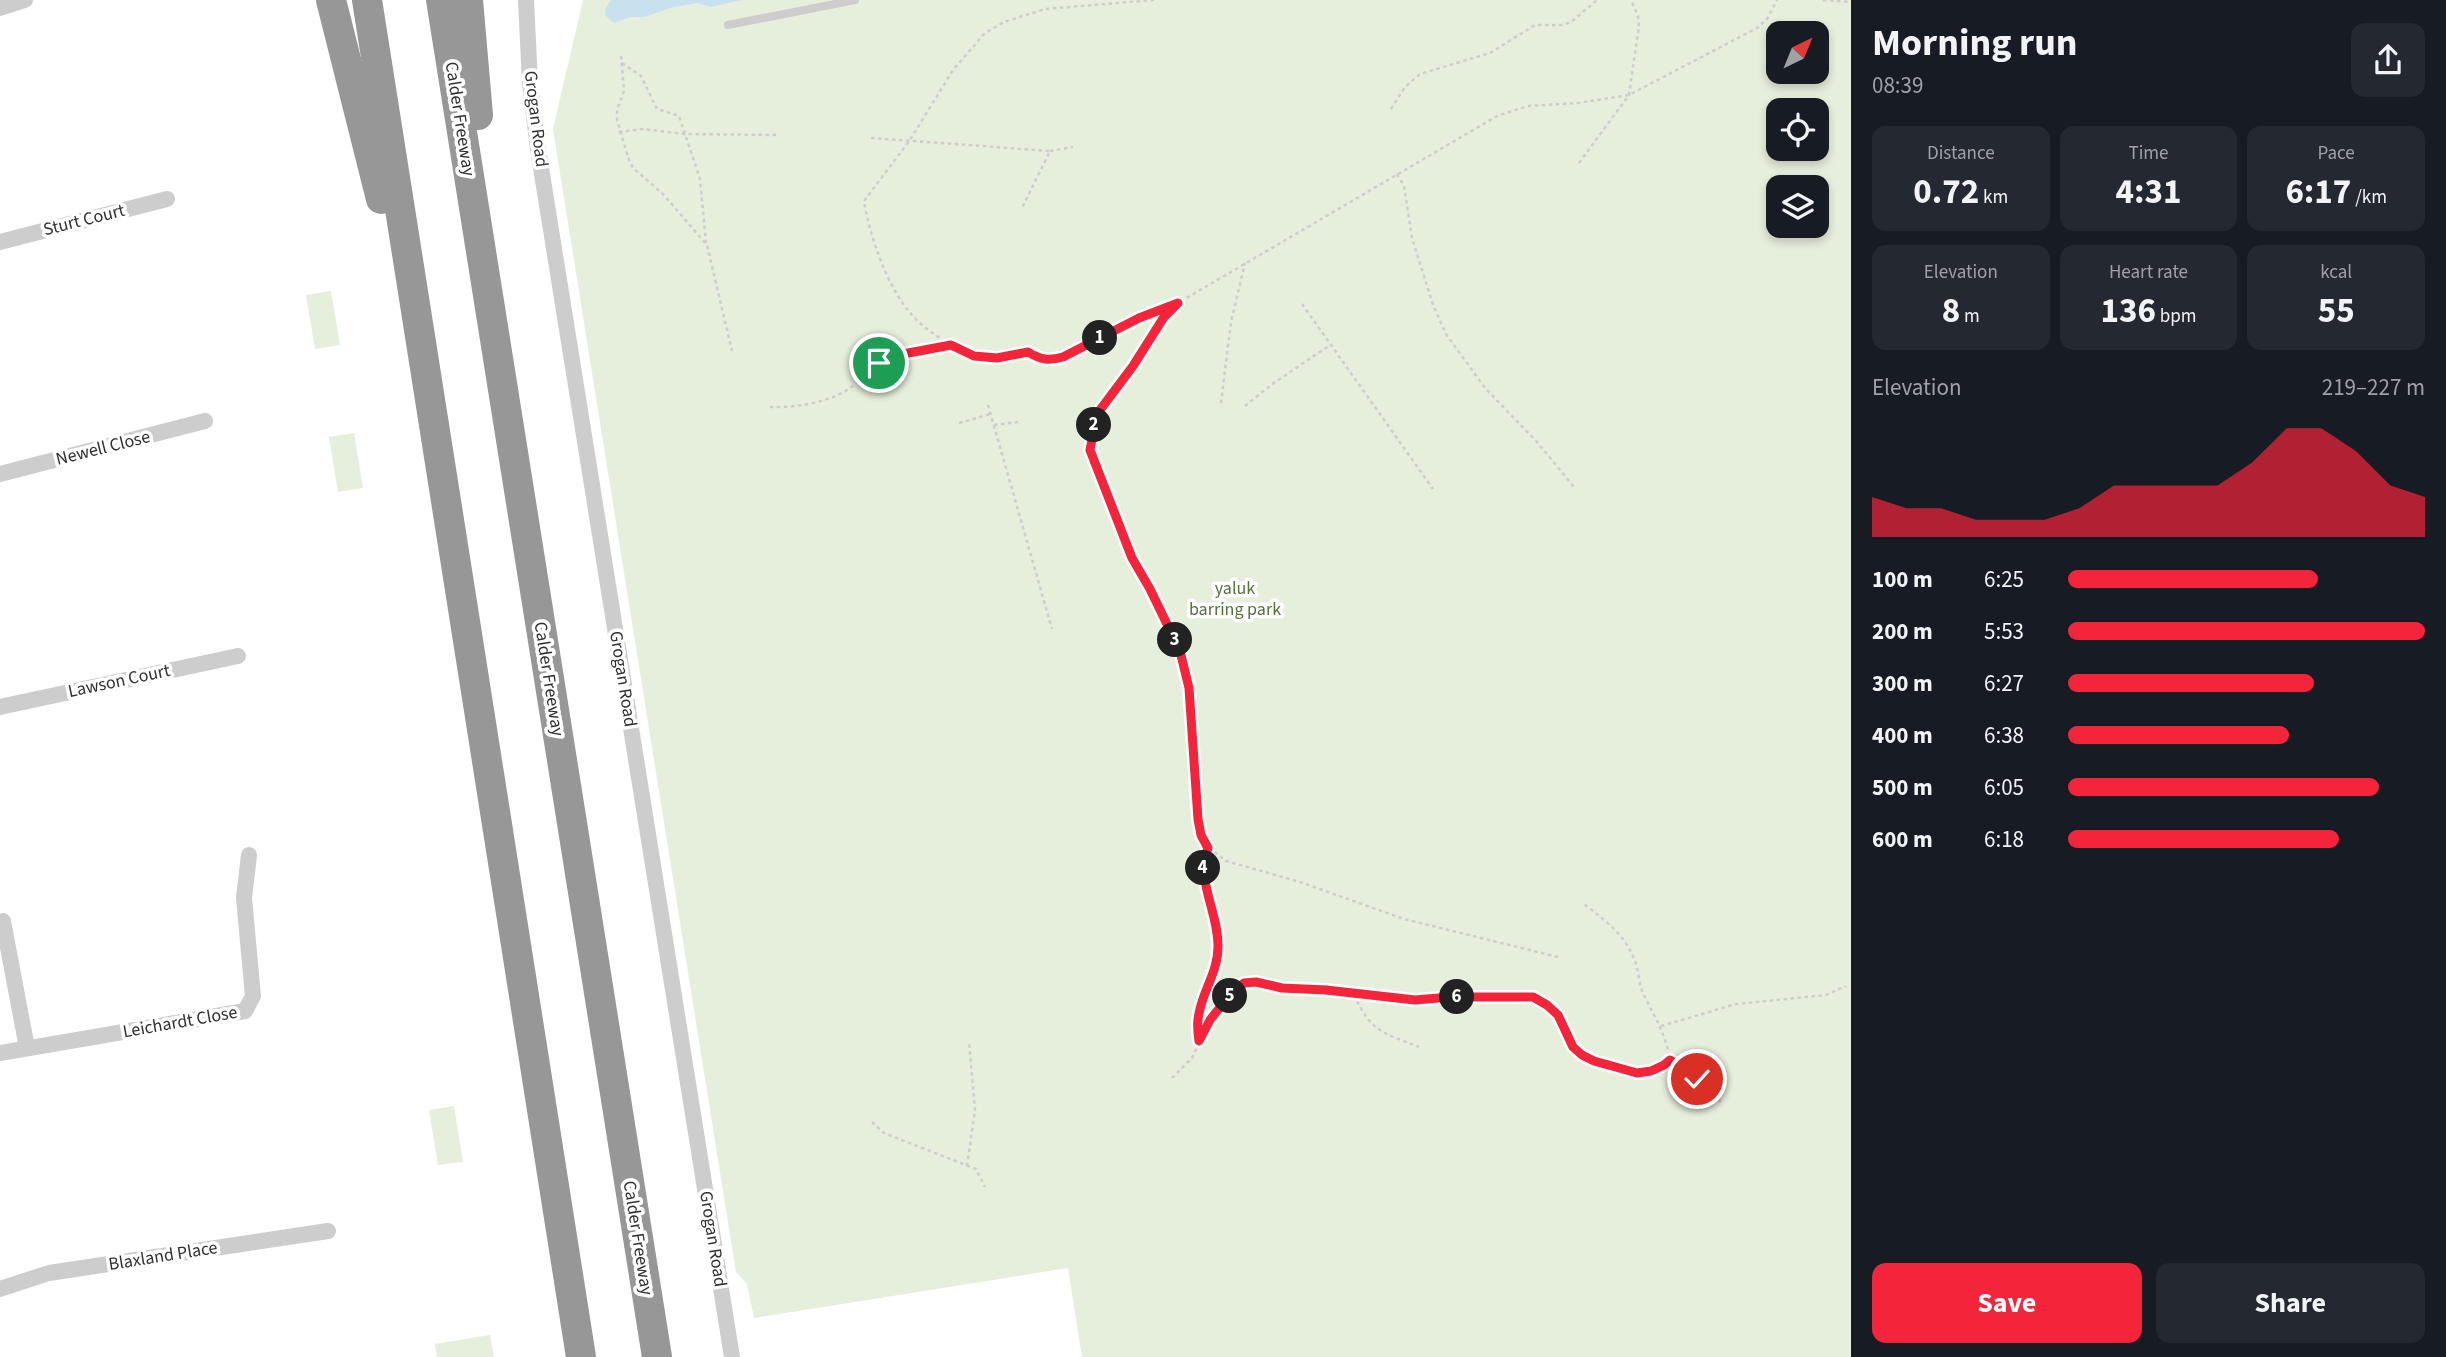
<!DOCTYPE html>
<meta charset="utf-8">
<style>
body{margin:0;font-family:"Source Sans 3",sans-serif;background:#242831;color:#f1f3f6;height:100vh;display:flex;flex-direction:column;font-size:26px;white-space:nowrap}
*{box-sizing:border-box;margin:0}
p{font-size:23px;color:#9ea1a6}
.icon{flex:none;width:38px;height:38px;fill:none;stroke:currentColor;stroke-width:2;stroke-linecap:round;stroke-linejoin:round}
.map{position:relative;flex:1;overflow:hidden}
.sheet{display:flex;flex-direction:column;background:#171b24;width:595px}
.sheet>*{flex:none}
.needle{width:46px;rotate:43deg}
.fabs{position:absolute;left:1766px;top:21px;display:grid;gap:14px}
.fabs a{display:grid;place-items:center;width:63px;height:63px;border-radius:14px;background:#171b24;box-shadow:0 4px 10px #0003;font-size:35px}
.pin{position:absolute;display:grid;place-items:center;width:60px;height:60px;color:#fff;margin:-30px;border:4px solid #fff;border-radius:50%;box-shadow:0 2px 7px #0007}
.km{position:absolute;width:35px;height:35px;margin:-18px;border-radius:50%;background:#222;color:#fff;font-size:19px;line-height:35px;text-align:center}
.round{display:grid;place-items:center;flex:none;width:74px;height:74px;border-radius:14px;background:#242831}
.headline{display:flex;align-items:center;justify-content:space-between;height:119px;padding:0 21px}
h1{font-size:38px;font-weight:700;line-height:52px}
.stats{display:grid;grid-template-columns:repeat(3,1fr);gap:10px;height:119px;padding:7px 21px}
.stats div{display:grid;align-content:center;border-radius:14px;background:#242831;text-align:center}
.stats b{font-size:35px;font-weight:700}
.stats small{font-size:19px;font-weight:400}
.stats p{font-size:19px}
.chart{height:196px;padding:14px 21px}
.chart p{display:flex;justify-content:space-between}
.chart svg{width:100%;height:126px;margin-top:7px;fill:#f4243a;opacity:.7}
.cta{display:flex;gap:14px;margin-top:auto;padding:14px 21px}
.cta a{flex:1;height:80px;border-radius:14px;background:#f4243a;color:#fff;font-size:28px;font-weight:700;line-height:80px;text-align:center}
.cta a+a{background:#242831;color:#f1f3f6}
ul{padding:0 21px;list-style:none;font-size:23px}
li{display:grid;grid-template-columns:112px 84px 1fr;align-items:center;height:52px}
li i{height:18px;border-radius:9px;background:#f4243a}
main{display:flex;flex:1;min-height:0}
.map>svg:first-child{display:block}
</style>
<main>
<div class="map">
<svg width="1851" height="1357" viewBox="0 0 1851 1357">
<rect width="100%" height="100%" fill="#fff"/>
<g fill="#e6eedc" fill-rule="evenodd">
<path d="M583 0H1851V1357H1082L1068 1268 754 1318 747 1284 736 1272 553 129ZM1778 33H1816V72H1778ZM1778 110H1816V149H1778ZM1778 187H1816V226H1778Z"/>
<polygon points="331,291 340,345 315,349 306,295"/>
<polygon points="354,433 363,488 338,492 329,437"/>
<polygon points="454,1106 463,1162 438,1165 429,1110"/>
<polygon points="490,1335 494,1357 437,1357 435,1344"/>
</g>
<polygon fill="#c7e1ef" points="611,0 742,0 710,7 698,3 673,7 645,17 630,17 614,23 606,16 605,10"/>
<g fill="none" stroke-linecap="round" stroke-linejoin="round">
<g stroke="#cdcdcd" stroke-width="2.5" stroke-dasharray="3.5 3.5" stroke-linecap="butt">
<path d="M1154 0 1045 9 1004 22 985 33 953 70 910 140 864 201C870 237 887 287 912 315 921 326 934 334 946 342 955 347 964 354 974 356 993 360 1010 354 1028 352 1041 360 1049 361 1063 357L1139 318 1175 304"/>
<polyline points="1823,0 1851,2"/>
<polyline points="621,56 624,91 617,110 617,120 629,160 633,168 662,193 707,245 732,351"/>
<polyline points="622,63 641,76 657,109 679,116 700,179 706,243"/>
<polyline points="1391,109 1405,87 1420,74 1490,53 1535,25 1563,25 1571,22 1597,0"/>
<polyline points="619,132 642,129 685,134 776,135"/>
<polyline points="871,138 1050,151 1021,210"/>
<polyline points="1050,151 1073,147"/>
<polyline points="1579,163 1629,95 1639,26 1638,16 1631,0"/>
<polyline points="1397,174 1404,186 1412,238 1433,305 1446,334 1485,388 1537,442 1574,487"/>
<polyline points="1302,304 1433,489"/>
<polyline points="1221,403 1231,322 1245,263"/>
<polyline points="988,405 1052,629"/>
<polyline points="1245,406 1271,385 1330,345"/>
<path d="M770 407C796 408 832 402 853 386 864 378 870 367 882 362 903 352 928 350 951 345"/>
<polyline points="959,423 991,414"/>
<polyline points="994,425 1018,422"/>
<path d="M1558 957 1404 919 1300 882 1226 861 1208 847 1201 835 1198 819C1196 765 1197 700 1179 650 1167 616 1145 587 1130 555 1122 537 1118 518 1111 500 1099 471 1082 447 1097 415 1106 396 1123 380 1135 363 1149 342 1160 321 1178 303L1497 116 1528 106 1578 103 1629 95 1757 28 1767 19 1777 0"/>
<path d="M1354 995C1372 1033 1382 1032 1419 1047"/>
<polyline points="1661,1026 1736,1004 1826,995 1846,986"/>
<path d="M1199 1041C1198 1034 1197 1026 1198 1019 1201 994 1218 973 1218 947 1219 913 1195 880 1208 847"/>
<polyline points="1670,1060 1697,1079 1721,1102"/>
<path d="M1172 1078 1192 1058 1210 1020 1228 997 1244 983 1256 982 1282 988 1326 990 1415 1001 1451 997H1533L1547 1005 1558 1015 1573 1047 1582 1055 1594 1061 1637 1073 1651 1071 1664 1065 1670 1060C1665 1032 1656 1020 1644 995 1639 986 1639 974 1636 964 1627 936 1606 921 1584 904"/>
<polyline points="872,1122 884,1133 976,1169 985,1187"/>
<polyline points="967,1166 975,1110 969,1041"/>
</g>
<polyline stroke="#cdcdcd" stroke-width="8" points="728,25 855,0"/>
<g stroke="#cdcdcd" stroke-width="16">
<polyline points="526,0 530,83 538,149 732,1357"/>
<polyline points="0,8 25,0"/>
<polyline points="0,242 167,199"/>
<polyline points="0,474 205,421"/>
<polyline points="0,707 238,656"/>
<polyline points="3,921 27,1048"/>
<polyline points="0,1053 245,1011 253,996 244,898 249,855"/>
<polyline points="0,1289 49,1273 328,1231"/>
</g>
<g stroke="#979797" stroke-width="30">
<polyline points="331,0 381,199"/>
<polyline points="367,0 581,1357"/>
<polyline points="441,0 657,1357"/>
<polyline points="468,0 478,115"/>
</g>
</g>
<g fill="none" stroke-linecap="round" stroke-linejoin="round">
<g stroke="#fff" stroke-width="14">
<path id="route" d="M879 363 903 354 951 345 974 356 997 358 1028 352C1041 360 1049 361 1063 357L1139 318 1178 303 1164 317 1133 366 1097 414 1090 450 1132 558 1150 589 1180 651 1189 688 1198 819 1201 835 1208 848C1195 880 1219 913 1218 947 1218 974 1200 994 1198 1020 1197 1027 1198 1034 1199 1041L1210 1020 1228 997 1244 983 1256 982 1282 988 1326 990 1415 1000 1451 997H1533L1547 1005 1558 1015 1573 1047 1582 1055 1594 1061 1637 1073 1651 1071 1664 1065 1670 1060 1697 1079"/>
</g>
<use href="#route" stroke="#f4243a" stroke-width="9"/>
</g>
<g text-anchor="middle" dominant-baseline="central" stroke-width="7" stroke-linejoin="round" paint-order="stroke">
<g font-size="18" fill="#303030" stroke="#fff">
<text transform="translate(460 119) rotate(81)">Calder Freeway</text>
<text transform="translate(536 119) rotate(83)">Grogan Road</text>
<text transform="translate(84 220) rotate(-14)">Sturt Court</text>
<text transform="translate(103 448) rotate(-14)">Newell Close</text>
<text transform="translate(549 679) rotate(81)">Calder Freeway</text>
<text transform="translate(623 679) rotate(81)">Grogan Road</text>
<text transform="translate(119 681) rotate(-12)">Lawson Court</text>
<text transform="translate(180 1022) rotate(-10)">Leichardt Close</text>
<text transform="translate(638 1238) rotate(81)">Calder Freeway</text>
<text transform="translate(713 1239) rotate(81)">Grogan Road</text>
<text transform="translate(163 1256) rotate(-9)">Blaxland Place</text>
</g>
<g font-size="18" fill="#547039" stroke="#fff">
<text x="1235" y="588">yaluk<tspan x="1235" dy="21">barring park</tspan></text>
</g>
</g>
</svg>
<div class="fabs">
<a><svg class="needle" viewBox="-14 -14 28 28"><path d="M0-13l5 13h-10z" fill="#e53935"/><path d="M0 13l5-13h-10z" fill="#9ea1a6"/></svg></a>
<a><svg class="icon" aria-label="locate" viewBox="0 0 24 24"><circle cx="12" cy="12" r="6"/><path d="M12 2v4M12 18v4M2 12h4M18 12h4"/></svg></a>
<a><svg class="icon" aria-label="layers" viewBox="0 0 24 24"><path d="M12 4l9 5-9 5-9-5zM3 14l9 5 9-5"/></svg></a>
</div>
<div class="pin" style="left:879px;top:363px;background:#1e9e55"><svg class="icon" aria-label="arrive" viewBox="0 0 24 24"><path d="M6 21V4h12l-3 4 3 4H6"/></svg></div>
<div class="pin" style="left:1697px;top:1079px;background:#d93025"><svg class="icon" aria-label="check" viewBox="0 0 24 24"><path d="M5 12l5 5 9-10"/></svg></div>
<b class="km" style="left:1100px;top:338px">1</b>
<b class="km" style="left:1094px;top:425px">2</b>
<b class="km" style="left:1175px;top:640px">3</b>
<b class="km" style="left:1203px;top:868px">4</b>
<b class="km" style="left:1230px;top:996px">5</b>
<b class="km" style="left:1457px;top:997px">6</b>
</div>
<section class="sheet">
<div class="headline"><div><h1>Morning run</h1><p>08:39</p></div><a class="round"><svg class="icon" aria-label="share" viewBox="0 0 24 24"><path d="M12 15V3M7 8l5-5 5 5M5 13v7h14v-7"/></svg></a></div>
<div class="stats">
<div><p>Distance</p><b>0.72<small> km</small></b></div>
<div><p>Time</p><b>4:31</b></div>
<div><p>Pace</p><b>6:17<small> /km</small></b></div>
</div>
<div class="stats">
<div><p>Elevation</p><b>8<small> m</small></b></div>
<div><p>Heart rate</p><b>136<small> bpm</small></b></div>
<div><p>kcal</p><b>55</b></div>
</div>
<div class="chart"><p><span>Elevation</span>219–227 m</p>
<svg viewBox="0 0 160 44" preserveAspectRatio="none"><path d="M0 44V30L10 34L20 34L30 38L40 38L50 38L60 34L70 26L80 26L90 26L100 26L110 18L120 6L130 6L140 14L150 26L160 30V44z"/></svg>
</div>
<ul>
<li><b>100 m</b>6:25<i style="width:70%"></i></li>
<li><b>200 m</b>5:53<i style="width:100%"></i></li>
<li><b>300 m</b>6:27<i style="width:69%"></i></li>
<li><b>400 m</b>6:38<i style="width:62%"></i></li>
<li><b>500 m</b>6:05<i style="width:87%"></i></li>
<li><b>600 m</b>6:18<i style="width:76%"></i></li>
</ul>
<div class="cta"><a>Save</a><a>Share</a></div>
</section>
</main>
